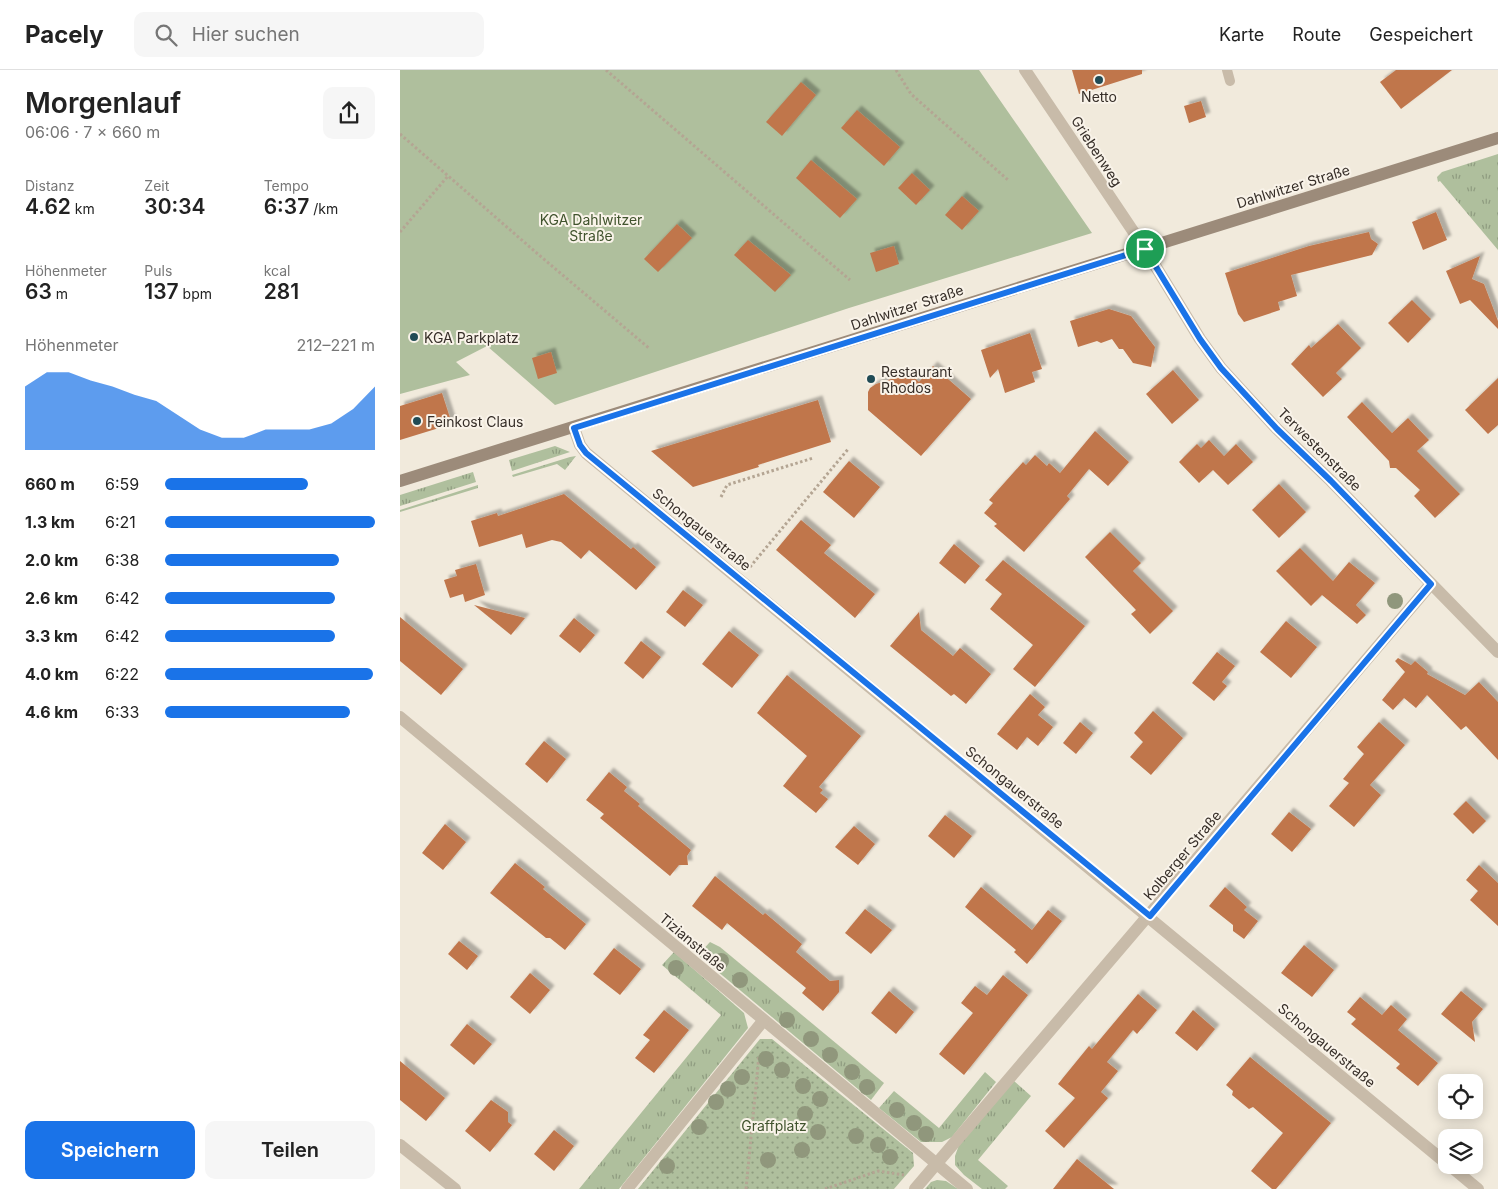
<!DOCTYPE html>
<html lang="de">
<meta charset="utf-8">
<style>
body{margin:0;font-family:Inter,sans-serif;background:#f6f6f6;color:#222;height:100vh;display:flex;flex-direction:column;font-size:19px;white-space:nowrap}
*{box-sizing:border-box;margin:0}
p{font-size:16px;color:#767676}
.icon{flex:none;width:28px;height:28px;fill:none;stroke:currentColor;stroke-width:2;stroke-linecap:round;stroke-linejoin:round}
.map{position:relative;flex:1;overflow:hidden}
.drawer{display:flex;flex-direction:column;background:#fff;width:400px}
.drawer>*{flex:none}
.fabs{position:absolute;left:1038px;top:1004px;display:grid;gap:10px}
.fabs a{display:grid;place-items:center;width:45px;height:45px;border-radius:10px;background:#fff;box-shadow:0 2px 12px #0003;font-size:25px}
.pin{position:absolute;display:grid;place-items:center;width:42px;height:42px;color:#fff;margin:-21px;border:2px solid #fff;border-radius:50%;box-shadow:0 1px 5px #0007}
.round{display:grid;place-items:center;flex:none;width:52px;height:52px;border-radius:10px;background:#f6f6f6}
.summary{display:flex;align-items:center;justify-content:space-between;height:85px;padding:0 25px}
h1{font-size:28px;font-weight:600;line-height:38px}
.stats{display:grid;grid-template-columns:repeat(3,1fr);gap:8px;height:85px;padding:5px 25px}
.stats div{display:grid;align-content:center}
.stats b{font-size:21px;font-weight:600}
.stats small{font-size:14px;font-weight:400}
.stats p{font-size:14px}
.chart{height:140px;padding:10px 25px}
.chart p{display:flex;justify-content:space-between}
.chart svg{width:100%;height:90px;margin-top:5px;fill:#1a73e8;opacity:.7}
.primary-button{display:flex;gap:10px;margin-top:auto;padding:10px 25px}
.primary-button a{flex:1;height:58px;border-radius:10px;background:#1a73e8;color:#fff;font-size:20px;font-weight:600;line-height:58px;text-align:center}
.primary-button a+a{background:#f6f6f6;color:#222}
ul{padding:0 25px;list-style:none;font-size:16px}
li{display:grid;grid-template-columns:80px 60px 1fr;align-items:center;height:38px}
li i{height:12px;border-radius:6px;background:#1a73e8}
header{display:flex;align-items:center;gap:30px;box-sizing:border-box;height:70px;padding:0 25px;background:#fff;border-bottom:1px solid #e0e0e0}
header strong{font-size:24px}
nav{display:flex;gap:28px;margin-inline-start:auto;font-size:18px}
.search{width:350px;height:45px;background:#f6f6f6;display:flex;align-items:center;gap:12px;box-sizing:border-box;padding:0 18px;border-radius:10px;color:#767676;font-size:19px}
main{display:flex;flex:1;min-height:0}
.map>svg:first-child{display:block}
</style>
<header>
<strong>Pacely</strong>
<div class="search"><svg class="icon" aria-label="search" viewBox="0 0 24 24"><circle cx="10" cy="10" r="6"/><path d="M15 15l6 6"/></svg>Hier suchen</div>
<nav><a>Karte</a><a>Route</a><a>Gespeichert</a></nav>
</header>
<main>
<section class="drawer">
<div class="summary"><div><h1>Morgenlauf</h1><p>06:06 · 7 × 660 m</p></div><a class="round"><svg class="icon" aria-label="share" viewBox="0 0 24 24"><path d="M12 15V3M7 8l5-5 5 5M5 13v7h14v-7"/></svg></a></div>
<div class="stats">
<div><p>Distanz</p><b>4.62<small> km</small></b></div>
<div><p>Zeit</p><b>30:34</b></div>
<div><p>Tempo</p><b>6:37<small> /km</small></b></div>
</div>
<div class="stats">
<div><p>Höhenmeter</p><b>63<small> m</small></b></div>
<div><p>Puls</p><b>137<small> bpm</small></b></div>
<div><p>kcal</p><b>281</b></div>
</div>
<div class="chart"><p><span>Höhenmeter</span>212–221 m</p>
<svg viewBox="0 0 160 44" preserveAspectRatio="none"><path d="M0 44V13L10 6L20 6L30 10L40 13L50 17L60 20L70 27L80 34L90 38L100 38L110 34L120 34L130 34L140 31L150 24L160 13V44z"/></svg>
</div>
<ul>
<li><b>660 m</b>6:59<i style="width:68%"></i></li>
<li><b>1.3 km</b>6:21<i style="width:100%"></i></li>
<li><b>2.0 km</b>6:38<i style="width:83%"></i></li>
<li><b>2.6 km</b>6:42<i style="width:81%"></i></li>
<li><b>3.3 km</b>6:42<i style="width:81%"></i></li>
<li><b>4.0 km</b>6:22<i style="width:99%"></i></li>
<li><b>4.6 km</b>6:33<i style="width:88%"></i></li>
</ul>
<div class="primary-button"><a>Speichern</a><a>Teilen</a></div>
</section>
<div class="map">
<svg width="1098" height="1119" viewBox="0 0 1098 1119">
<defs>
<pattern id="grass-tufts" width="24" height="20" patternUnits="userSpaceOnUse" patternTransform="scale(1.25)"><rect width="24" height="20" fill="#afbf9d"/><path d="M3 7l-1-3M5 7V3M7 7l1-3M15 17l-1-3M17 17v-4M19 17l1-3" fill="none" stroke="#8f9c80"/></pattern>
<pattern id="park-dots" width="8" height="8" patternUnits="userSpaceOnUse" patternTransform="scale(1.25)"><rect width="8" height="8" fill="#afbf9d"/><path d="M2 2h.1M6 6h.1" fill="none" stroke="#8f9c80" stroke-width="1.8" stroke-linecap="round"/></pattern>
<filter id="shadow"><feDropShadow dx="4.5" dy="-4.5" stdDeviation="1" flood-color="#0004"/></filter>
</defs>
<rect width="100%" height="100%" fill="#f1eadc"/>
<g fill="url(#grass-tufts)">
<polygon points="1098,84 1098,180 1040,111 1038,112 1037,107 1042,102"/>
<polygon points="155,376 170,382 112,401 109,390"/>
<polygon points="176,386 165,400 157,394 113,407 112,405 170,387"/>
<polygon points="73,402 76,412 0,436 0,425"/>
<polygon points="78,415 78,418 0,442 0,440"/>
<polygon points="310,872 320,877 484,1013 471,1030 298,885"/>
<polygon points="274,882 344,943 348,958 219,1119 179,1119 321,945 262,895"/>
<polygon points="585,1002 596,1012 552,1067 542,1072 521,1072 479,1038 494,1021 539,1058"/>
<polygon points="614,1011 631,1026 578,1090 608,1116 605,1119 582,1119 564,1105 555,1095 555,1086 559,1075"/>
<polygon points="537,1110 546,1111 558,1119 525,1119 531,1112"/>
</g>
<polygon fill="url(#park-dots)" points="360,969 372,969 513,1083 514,1096 494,1119 238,1119"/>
<polygon fill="#afbf9d" points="0,0 579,0 692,163 449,238 155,335 87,276 56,292 70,305 0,324"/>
<g fill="#c0764c" filter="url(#shadow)">
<polygon points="672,0 742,0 742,4 679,24"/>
<polygon points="996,0 1052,0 1001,39 980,12"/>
<polygon points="401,12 416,25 382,66 366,52"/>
<polygon points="801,31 806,47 789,53 784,36"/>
<polygon points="457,40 500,77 484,96 441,58"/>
<polygon points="411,90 457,129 440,148 396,108"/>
<polygon points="512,103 530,120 516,135 498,118"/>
<polygon points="562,126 579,141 562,160 545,145"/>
<polygon points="1036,142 1047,170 1023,180 1012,152"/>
<polygon points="277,154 292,168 258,202 244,189"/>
<polygon points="969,162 971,169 978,174 972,185 891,205 897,226 878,232 880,240 844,252 838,244 825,203 909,176"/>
<polygon points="348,170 391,205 375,222 334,185"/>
<polygon points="494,176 499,194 476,202 470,183"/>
<polygon points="1080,186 1072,209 1084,214 1098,251 1098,259 1070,230 1060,234 1046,201"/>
<polygon points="1012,230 1031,249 1008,273 988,253"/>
<polygon points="709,239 731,246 755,277 751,297 733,293 723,279 719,279 712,269 701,273 697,271 678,277 670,251"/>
<polygon points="938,254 961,278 936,303 942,309 923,327 891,294 909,275 911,278"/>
<polygon points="630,263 642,299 632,302 635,312 605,323 598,299 590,308 581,280"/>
<polygon points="151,282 157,303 138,309 132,288"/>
<polygon points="533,296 571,329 521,386 468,340 468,322 470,318 476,314 510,303 519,312"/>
<polygon points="773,300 799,330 772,354 746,324"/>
<polygon points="1098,308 1098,355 1088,364 1065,340"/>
<polygon points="42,323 52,354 0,370 0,336"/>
<polygon points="418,330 431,372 358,395 359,397 293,417 251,381"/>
<polygon points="962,332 992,363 1008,348 1029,370 1017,381 1060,424 1035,448 1014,426 1020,420 996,398 990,398 989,391 947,347"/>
<polygon points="695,361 729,392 708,416 689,399 667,426 670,429 624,482 594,456 597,454 584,443 593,433 589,430 623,392 626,395 635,385 647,396 649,393 660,403"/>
<polygon points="809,370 824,386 836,374 853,392 828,415 813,400 799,413 779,392 797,374 801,378"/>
<polygon points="449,391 480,417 454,448 423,422"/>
<polygon points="879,414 906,442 879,468 852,440"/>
<polygon points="164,424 231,479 233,477 256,497 236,520 189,480 181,489 161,472 152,470 126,478 122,464 79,477 71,451 97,443 98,446"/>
<polygon points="401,450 431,475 424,483 475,524 455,548 376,480"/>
<polygon points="710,462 741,493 733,501 773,541 750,564 731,544 736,540 685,487"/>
<polygon points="554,474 580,496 565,514 539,493"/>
<polygon points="900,478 933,511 949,492 975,513 956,535 966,545 957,554 922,525 911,536 876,501"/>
<polygon points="603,490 685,556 635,617 613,599 633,575 590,539 602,524 585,510"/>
<polygon points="76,494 85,525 65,532 63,524 50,528 44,510 57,506 55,500"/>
<polygon points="283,520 303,535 285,557 266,542"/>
<polygon points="74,535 125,548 111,565"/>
<polygon points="519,542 521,560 553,586 560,578 591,604 566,634 554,624 551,626 490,576"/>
<polygon points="0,547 63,599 41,625 0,591"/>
<polygon points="174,548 195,565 180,583 159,566"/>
<polygon points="886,551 917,577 891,608 860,582"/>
<polygon points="329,561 359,585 332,618 302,594"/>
<polygon points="241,571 261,587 243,609 224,593"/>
<polygon points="817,582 835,596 822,612 827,616 814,631 792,613"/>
<polygon points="998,588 1011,595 1015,591 1028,602 1027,604 1065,625 1079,612 1098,632 1098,690 1066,656 1061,660 1027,625 1016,638 1004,628 993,640 982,630 1005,602 995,591"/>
<polygon points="387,605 461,666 419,717 423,720 420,723 428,729 416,743 383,716 407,686 357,643"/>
<polygon points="630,624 645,637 638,645 653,657 638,676 627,667 617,680 597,664"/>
<polygon points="753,641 783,668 751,705 730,687 743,672 734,663"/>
<polygon points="680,652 693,663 676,684 663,673"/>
<polygon points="979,652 1005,675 970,715 981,725 954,757 929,736 949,713 943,709 964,684 957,677"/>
<polygon points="144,671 166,689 147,713 125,694"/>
<polygon points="209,702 227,717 224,721 240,734 238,736 291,780 287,786 288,795 279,795 270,806 200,748 204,744 186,730"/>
<polygon points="1066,731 1086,751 1073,764 1053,744"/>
<polygon points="889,742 911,759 892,782 871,764"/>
<polygon points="545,745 572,766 554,788 528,766"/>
<polygon points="45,754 66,772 43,800 22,783"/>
<polygon points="454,756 475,774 458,795 435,777"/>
<polygon points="115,793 145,817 143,819 186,854 165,880 150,868 146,868 90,823"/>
<polygon points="1079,795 1098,813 1098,856 1070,830 1078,821 1066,810"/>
<polygon points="315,806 363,845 365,843 402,874 396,882 430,911 439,910 439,922 423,941 402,923 406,918 327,853 322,860 292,836"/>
<polygon points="581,817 632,860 648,840 662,851 627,894 614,882 616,880 565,837"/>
<polygon points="825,817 847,837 844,840 858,851 844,869 833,861 833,855 809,836"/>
<polygon points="465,839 492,860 471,884 445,863"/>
<polygon points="59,871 78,886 67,900 48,884"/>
<polygon points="904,875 934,900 912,927 881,903"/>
<polygon points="214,878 241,899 220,925 193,904"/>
<polygon points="130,903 150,920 130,944 110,927"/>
<polygon points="603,905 628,925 564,1005 539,984 573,943 561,933 575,916 587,925"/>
<polygon points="489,921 514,942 496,964 471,943"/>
<polygon points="1061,921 1083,939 1072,952 1075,972 1041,944"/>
<polygon points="738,924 757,940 737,964 733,960 707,992 718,1001 701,1022 708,1028 664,1078 645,1061 675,1028 658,1014 689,976 692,979"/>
<polygon points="960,927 982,945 991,935 1007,949 998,960 1038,993 1018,1016 996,998 1000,994 951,954 956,949 947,942"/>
<polygon points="264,940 289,960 254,1003 235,988 250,970 243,965"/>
<polygon points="793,940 815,959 797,981 775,963"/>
<polygon points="67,954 92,974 74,995 50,975"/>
<polygon points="850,987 931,1053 876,1119 872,1119 851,1101 883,1063 853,1037 849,1039 832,1025 833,1021 826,1015"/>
<polygon points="0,991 45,1028 26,1051 0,1030"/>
<polygon points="91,1030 108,1042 108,1052 112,1055 90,1082 65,1061"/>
<polygon points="154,1060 174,1076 154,1101 134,1084"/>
<polygon points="677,1089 714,1119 653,1119"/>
</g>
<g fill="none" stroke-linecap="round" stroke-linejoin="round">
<g stroke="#b4a593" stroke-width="3" stroke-dasharray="2.5 2.5" stroke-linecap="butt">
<polyline points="206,0 450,210"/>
<polyline points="496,0 511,24 608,110"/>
<polyline points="0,64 139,185 250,279"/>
<polyline points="0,162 48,106"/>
<polyline points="321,427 327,415 413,388"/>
<polyline points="350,497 449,378"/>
<polyline points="346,1119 359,985"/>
<polyline points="425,1119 478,1101 504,1105"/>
</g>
<polyline stroke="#c8bba9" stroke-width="10" points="827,0 830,11"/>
<g stroke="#c8bba9" stroke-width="12">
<polyline points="625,0 745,179 800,269 821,298 877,359 931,411 1098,582"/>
<polyline points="174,358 180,375 186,383 1046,1093"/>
<polyline points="0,647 567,1119"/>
<polyline points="0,1075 55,1119"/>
<polyline points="1049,1095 1078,1119"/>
<polyline points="227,1119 363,951"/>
<polyline points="515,1119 1031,514"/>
</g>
<polyline stroke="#9c8b7a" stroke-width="12" points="0,411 1098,68"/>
</g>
<g fill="#90977c">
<circle cx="995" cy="531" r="8"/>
<circle cx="321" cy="891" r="8"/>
<circle cx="276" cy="898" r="8"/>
<circle cx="340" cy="910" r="8"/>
<circle cx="387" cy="950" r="8"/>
<circle cx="411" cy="969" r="8"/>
<circle cx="430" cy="985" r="8"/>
<circle cx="366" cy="989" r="8"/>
<circle cx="382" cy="1000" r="8"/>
<circle cx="452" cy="1002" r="8"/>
<circle cx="342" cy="1007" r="8"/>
<circle cx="403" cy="1016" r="8"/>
<circle cx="467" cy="1017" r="8"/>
<circle cx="328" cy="1019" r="8"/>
<circle cx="420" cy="1029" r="8"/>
<circle cx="316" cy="1032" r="8"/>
<circle cx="497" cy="1040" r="8"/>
<circle cx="405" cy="1044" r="8"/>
<circle cx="514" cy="1053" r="8"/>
<circle cx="299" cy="1057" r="8"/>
<circle cx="418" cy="1062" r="8"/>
<circle cx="526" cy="1064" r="8"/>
<circle cx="456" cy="1066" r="8"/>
<circle cx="478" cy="1075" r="8"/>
<circle cx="402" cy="1080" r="8"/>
<circle cx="490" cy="1087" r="8"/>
<circle cx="368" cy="1090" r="8"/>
<circle cx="267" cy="1096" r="8"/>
</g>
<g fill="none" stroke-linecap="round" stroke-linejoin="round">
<g stroke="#fff" stroke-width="10">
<polygon id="route" points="745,179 800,269 821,298 877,359 931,411 1031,514 750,846 186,383 180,375 174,358"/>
</g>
<use href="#route" stroke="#1a73e8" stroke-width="6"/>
</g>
<g fill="#204b55" stroke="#f9f3e9" stroke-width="2">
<circle cx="699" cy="10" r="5"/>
<circle cx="14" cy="267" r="5"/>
<circle cx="471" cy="309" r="5"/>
<circle cx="17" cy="351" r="5"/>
</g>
<g text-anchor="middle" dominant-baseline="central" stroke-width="4" stroke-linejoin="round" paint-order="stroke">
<g font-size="14" fill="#362e28" stroke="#f9f3e9" text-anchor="start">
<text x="699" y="26" text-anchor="middle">Netto</text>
<text x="24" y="267">KGA Parkplatz</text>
<text x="481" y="301">Restaurant<tspan x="481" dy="16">Rhodos</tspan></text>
<text x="27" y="351">Feinkost Claus</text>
</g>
<g font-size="14" fill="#362e28" stroke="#f9f3e9">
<text transform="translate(697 81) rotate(57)">Griebenweg</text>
<text transform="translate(893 116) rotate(-17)">Dahlwitzer Straße</text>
<text transform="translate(507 237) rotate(-18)">Dahlwitzer Straße</text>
<text transform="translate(920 379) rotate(45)">Terwestenstraße</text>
<text transform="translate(302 459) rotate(39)">Schongauerstraße</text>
<text transform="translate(615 717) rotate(39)">Schongauerstraße</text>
<text transform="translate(782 785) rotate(-50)">Kolberger Straße</text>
<text transform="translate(293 872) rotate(40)">Tizianstraße</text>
<text transform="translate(927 975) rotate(40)">Schongauerstraße</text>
</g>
<g font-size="14" fill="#40532d" stroke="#f9f3e9">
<text x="191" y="149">KGA Dahlwitzer<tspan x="191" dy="16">Straße</tspan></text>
<text x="374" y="1055">Graffplatz</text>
</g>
</g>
</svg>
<div class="fabs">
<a><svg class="icon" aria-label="locate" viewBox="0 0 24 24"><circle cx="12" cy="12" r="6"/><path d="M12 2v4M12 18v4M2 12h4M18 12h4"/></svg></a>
<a><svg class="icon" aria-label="layers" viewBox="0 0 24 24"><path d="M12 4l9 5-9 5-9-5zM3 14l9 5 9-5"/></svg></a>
</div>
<div class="pin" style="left:745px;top:179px;background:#1e9e55"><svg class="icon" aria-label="arrive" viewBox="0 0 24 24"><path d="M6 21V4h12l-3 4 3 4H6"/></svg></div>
</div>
</main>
